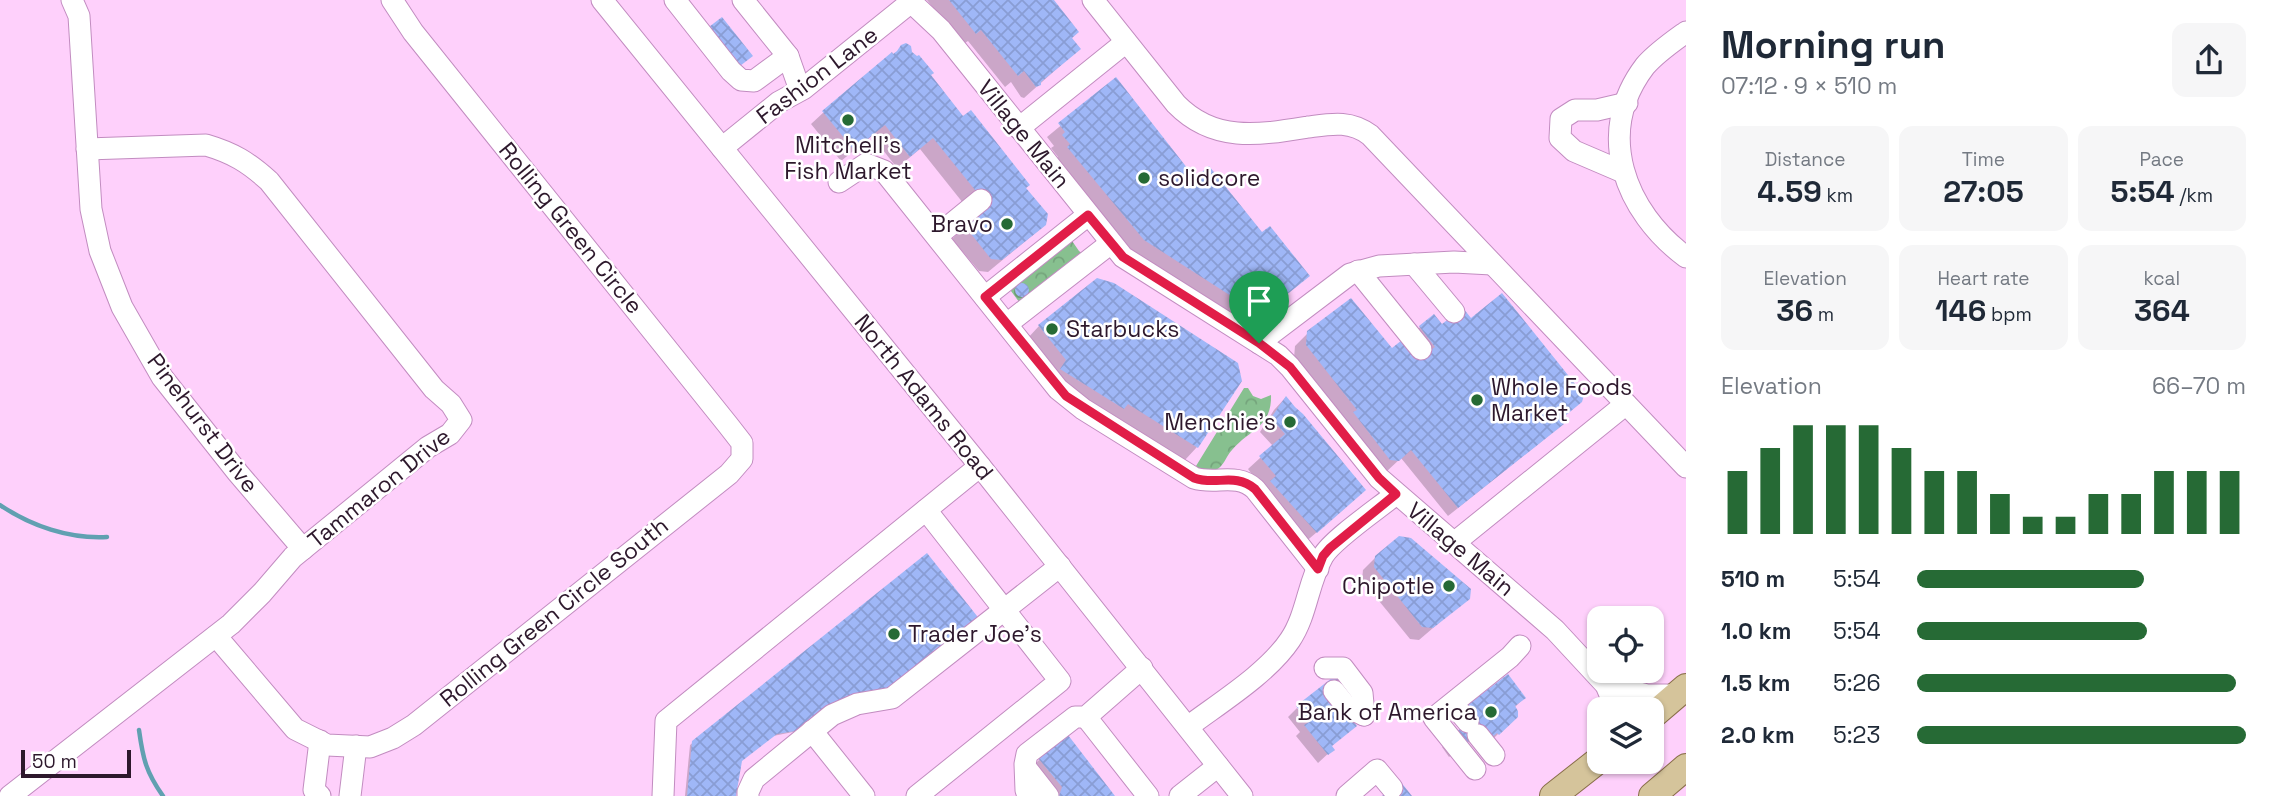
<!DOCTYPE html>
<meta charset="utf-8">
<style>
body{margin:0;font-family:"Space Grotesk",sans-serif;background:#f6f6f7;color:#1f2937;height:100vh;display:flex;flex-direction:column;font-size:26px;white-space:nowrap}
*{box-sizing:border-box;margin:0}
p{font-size:23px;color:#747a83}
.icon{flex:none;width:38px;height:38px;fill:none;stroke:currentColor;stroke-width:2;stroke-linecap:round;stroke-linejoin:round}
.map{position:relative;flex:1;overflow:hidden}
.drawer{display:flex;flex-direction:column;background:#fff;width:595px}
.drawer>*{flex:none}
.buttons{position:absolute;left:1587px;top:606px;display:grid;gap:14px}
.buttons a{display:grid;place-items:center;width:77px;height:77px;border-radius:14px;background:#fff;box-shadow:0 2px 5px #0004;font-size:35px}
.scale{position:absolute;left:21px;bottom:18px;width:110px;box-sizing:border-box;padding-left:7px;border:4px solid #2d182c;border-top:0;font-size:19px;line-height:24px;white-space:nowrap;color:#2d182c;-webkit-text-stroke:5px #fff;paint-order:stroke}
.pin{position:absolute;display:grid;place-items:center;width:60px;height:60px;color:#fff;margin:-72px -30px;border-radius:50% 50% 50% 0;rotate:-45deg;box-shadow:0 0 7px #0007}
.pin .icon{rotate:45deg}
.round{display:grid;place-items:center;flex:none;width:74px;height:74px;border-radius:14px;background:#f6f6f7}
.head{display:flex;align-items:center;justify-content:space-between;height:119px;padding:0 35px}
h1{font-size:38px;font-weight:800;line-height:52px}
.metrics{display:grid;grid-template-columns:repeat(3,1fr);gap:10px;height:119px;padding:7px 35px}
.metrics div{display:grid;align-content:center;border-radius:14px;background:#f6f6f7;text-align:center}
.metrics b{font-size:30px;font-weight:800}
.metrics small{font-size:19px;font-weight:400}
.metrics p{font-size:19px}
.chart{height:196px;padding:14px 35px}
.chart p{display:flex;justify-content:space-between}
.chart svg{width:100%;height:126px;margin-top:7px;stroke:#266a35;stroke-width:6}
ul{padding:0 35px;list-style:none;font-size:23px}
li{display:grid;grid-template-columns:112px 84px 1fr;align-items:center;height:52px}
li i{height:18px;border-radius:9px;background:#266a35}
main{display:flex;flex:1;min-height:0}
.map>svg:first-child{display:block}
</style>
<main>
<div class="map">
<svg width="1686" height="796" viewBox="0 0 1686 796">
<defs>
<pattern id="park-crowns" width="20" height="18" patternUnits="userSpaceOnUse" patternTransform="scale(1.75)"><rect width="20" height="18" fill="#87c08f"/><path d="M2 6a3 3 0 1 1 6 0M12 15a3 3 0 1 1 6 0" fill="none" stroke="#75a47c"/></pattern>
<pattern id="building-cross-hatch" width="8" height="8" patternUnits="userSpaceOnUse" patternTransform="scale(1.75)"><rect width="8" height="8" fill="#9fb7f7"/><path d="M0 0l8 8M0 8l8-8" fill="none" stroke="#899dd4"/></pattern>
</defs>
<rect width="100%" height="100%" fill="#fed0fb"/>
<g fill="url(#park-crowns)">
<polygon points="1070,238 1079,251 1083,254 1022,306 1008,287"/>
<path d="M1244 388H1248L1253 396 1261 399 1271 395C1272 427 1250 429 1232 450 1227 455 1225 463 1219 468 1212 473 1206 471 1198 469L1196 466Z"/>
</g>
<g fill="#0003">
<polygon points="927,0 1052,0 1070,38 1079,49 1024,98 1021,97 1011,82 1005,87 968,41 962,45"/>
<polygon points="911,52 963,118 1024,188 1045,225 988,272 979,271 952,239 975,218 920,149 897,168 872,136 841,161 811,124 824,112"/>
<polygon points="1116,80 1195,180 1308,276 1251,324 1243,324 1131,252 1056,160 1058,157 1051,148 1054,146 1047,137"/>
<circle cx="1020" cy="292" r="6"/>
<polygon points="1039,326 1197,447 1185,460 1115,416 1110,421 1049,382 1027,339"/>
<polygon points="1420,327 1441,327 1552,433 1448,516 1401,458 1385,473 1294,358 1295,346 1308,333 1392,350 1410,366 1426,356 1411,336"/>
<polygon points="1285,398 1345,508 1303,544 1248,469 1273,446 1260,432 1274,410"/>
<polygon points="926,556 898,689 841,699 798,731 773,736 740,761 734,796 685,796 690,745"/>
<polygon points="1376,557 1468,598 1419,640 1410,639 1362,580 1363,570"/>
<polygon points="1524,698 1514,708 1516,716 1489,743 1471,740 1449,757 1442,747 1463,729"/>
<polygon points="1297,708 1332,750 1318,763 1296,736 1300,732 1288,717"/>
<polygon points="1040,759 1113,796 1047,796 1027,772"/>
</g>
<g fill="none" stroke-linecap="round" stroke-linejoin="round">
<g stroke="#61a0b1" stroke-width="4.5">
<path d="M0 505C31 526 69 539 107 537"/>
<path d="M139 730C143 759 146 772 163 796"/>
</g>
</g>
<g fill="url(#building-cross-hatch)">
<polygon points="949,0 1054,0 1079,32 1072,38 1081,49 1041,82 1041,85 1036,87 1024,71 1018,76 981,30 976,34"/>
<polygon points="722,17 753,56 736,69 705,30"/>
<polygon points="906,43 911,46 912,52 917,56 919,55 934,73 931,75 963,116 971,110 1030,185 1026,188 1048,214 1046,225 1002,260 991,259 964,225 988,206 933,138 910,157 885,125 854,150 822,111 892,52 893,54 897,51 901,45"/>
<polygon points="1116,77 1195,178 1209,166 1262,232 1270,226 1310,276 1265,312 1256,312 1144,240 1067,147 1070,144 1062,135 1065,132 1058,123"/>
<polygon points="1097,278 1114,283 1238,363 1242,381 1198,448 1128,404 1124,409 1060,369 1066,360 1038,325"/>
<circle cx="1022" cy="290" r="7"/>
<polygon points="1502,293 1584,395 1582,402 1560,420 1564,424 1458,508 1411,450 1399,461 1390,460 1353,412 1357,410 1306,345 1307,331 1351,298 1392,348 1402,340 1418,360 1435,347 1419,326 1434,314 1442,324 1463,308 1471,318"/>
<polygon points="1286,396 1295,407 1303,414 1366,490 1317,533 1270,481 1276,476 1259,456 1285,434 1271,418"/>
<polygon points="1399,536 1411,538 1471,589 1470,599 1433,628 1422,627 1374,567 1375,556"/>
<polygon points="927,553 977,616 978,628 902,687 845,697 802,730 777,734 742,761 736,796 687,796 692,741"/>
<polygon points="1337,674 1344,683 1331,693 1357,726 1332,746 1335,750 1328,755 1304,725 1309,722 1296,706"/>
<polygon points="1508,674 1526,698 1515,706 1518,711 1518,717 1499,735 1497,733 1489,740 1481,732 1459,749 1450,737 1471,720 1461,710"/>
<polygon points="1068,735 1115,796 1059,796 1062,787 1038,758"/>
<polygon points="1400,781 1412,796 1382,796"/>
</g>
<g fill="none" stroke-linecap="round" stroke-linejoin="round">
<g stroke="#c28cc0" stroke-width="23">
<g id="minor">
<polyline points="72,0 79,16 91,209 100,251 122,307 162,377 238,473 303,549"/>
<polyline points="602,0 980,466 1242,796"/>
<polyline points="675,0 731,71 741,80 754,81 788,56"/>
<polyline points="743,0 788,56 800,90"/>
<polyline points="909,0 941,30 1123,257 1278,355 1290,367 1379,478 1555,630 1606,685 1616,709"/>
<path d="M1093 0 1176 104C1214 143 1259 135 1308 127 1331 124 1350 120 1370 135L1686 467"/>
<path d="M1686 32C1672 42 1656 53 1645 66 1594 133 1625 212 1686 257"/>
<polyline points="1019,128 1126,42"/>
<polyline points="722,148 779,102 803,89 911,2"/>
<polyline points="1623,172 1574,151 1560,138 1561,119 1575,110 1597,110 1627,103"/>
<path d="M839 182 866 164 884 171 1058 389 1083 409 1194 478C1216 485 1236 472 1255 489L1318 569"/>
<polyline points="937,236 981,200"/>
<polyline points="1414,264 1454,312"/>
<polyline points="1358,271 1421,349"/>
<polyline points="985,297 1088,215"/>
<polyline points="1007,324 1111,243"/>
<polyline points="1259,343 1350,274 1379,266 1454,262 1492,264"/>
<polyline points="1454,543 1626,404"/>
<polyline points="216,636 295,729 327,745 370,747 393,738 414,725 729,474 742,459 742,443 728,425 413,32 392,0"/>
<polyline points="1325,668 1343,668 1362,693 1364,715"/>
<polyline points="1606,685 1647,695 1677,695"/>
<polyline points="1334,691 1347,707 1364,715"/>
<polyline points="1453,704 1468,722"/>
<polyline points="1086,717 1148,796"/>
<path d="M1189 726C1221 702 1268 673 1290 640 1307 615 1308 582 1323 556 1333 539 1379 508 1396 494"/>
<polyline points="812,731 864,796"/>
<polyline points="1478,735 1494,755"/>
<polyline points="320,741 314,790 320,796"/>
<polyline points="1026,768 1048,796"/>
<polyline points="1475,769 1434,718 1510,657 1520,646"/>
<path d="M10 796 231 624 262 593 293 557 428 447 450 434 461 420 451 404 434 389 269 181C248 162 233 153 206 145L87 149"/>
<polyline points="350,796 356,746"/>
<polyline points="663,796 666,721 980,466"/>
<polyline points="748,796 748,792 754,779 832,715 857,704 892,698 1060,566"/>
<polyline points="917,796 1060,681 926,510"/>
<polyline points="1028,796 1026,790 1025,764 1027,754 1075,717 1086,717 1142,668"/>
<polyline points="1180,796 1218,766"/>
<polyline points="1347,796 1377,770 1392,788"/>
</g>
</g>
<g stroke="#886e49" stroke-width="28">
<g id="major">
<polyline points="1652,716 1686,687"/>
<polyline points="1553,796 1600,759"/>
<polyline points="1652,796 1686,767"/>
</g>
</g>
<use href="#minor" stroke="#fff" stroke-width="21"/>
<use href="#major" stroke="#d5c49b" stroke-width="26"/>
</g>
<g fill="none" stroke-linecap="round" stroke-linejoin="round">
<g stroke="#fff" stroke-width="14">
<path id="route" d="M1088 215 1123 257 1259 343 1290 367 1379 478 1396 494 1330 548 1323 556 1318 569 1255 489C1235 472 1216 486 1194 478L1066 396 985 297Z"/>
</g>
<use href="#route" stroke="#e11d48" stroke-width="9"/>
</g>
<g fill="#266a35" stroke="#fff" stroke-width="2.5">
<circle cx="848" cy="120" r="7"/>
<circle cx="1144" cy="178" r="7"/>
<circle cx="1007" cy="224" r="7"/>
<circle cx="1052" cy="329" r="7"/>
<circle cx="1477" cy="400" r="7"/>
<circle cx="1290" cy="422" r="7"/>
<circle cx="1449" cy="586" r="7"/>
<circle cx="894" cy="634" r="7"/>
<circle cx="1491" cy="712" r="7"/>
</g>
<g text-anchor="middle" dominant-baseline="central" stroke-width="5" stroke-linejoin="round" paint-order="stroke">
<g font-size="23" fill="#2d182c" stroke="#fff">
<text transform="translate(817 75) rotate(-37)">Fashion Lane</text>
<text transform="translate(1024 134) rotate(51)">Village Main</text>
<text transform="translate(571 228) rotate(51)">Rolling Green Circle</text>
<text transform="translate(924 397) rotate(51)">North Adams Road</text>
<text transform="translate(203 423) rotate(53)">Pinehurst Drive</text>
<text transform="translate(379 488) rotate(-39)">Tammaron Drive</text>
<text transform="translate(1461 549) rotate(40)">Village Main</text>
<text transform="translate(554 612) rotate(-39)">Rolling Green Circle South</text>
</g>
<g font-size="23" fill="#2d182c" stroke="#fff" text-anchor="start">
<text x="848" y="145" text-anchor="middle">Mitchell's<tspan x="848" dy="26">Fish Market</tspan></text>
<text x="1158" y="178">solidcore</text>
<text x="993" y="224" text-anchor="end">Bravo</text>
<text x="1066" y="329">Starbucks</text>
<text x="1491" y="387">Whole Foods<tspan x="1491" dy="26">Market</tspan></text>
<text x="1276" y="422" text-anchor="end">Menchie's</text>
<text x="1435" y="586" text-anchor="end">Chipotle</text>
<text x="908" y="634">Trader Joe's</text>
<text x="1477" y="712" text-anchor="end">Bank of America</text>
</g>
</g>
</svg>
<div class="buttons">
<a><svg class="icon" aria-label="locate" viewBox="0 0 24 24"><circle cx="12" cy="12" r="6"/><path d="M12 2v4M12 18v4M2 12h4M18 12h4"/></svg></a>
<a><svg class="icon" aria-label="layers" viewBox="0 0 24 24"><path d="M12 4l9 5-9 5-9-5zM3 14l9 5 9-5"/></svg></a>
</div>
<div class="scale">50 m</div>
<div class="pin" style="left:1259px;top:343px;background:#1e9e55"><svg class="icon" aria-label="arrive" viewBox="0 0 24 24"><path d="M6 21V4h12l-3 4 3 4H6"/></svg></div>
</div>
<section class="drawer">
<div class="head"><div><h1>Morning run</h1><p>07:12 · 9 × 510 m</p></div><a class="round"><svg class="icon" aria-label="share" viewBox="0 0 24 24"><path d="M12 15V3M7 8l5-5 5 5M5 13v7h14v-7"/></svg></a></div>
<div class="metrics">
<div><p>Distance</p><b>4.59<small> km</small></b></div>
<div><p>Time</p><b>27:05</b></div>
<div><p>Pace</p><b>5:54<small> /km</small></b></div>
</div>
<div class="metrics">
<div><p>Elevation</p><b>36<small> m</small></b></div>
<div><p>Heart rate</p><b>146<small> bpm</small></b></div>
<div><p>kcal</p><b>364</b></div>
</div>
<div class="chart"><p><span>Elevation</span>66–70 m</p>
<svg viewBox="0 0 160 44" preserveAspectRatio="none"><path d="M5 44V22M15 44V14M25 44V6M35 44V6M45 44V6M55 44V14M65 44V22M75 44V22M85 44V30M95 44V38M105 44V38M115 44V30M125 44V30M135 44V22M145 44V22M155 44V22"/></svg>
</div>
<ul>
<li><b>510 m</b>5:54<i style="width:69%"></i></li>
<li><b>1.0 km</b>5:54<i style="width:70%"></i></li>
<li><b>1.5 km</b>5:26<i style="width:97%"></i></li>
<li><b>2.0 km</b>5:23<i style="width:100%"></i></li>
</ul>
</section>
</main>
